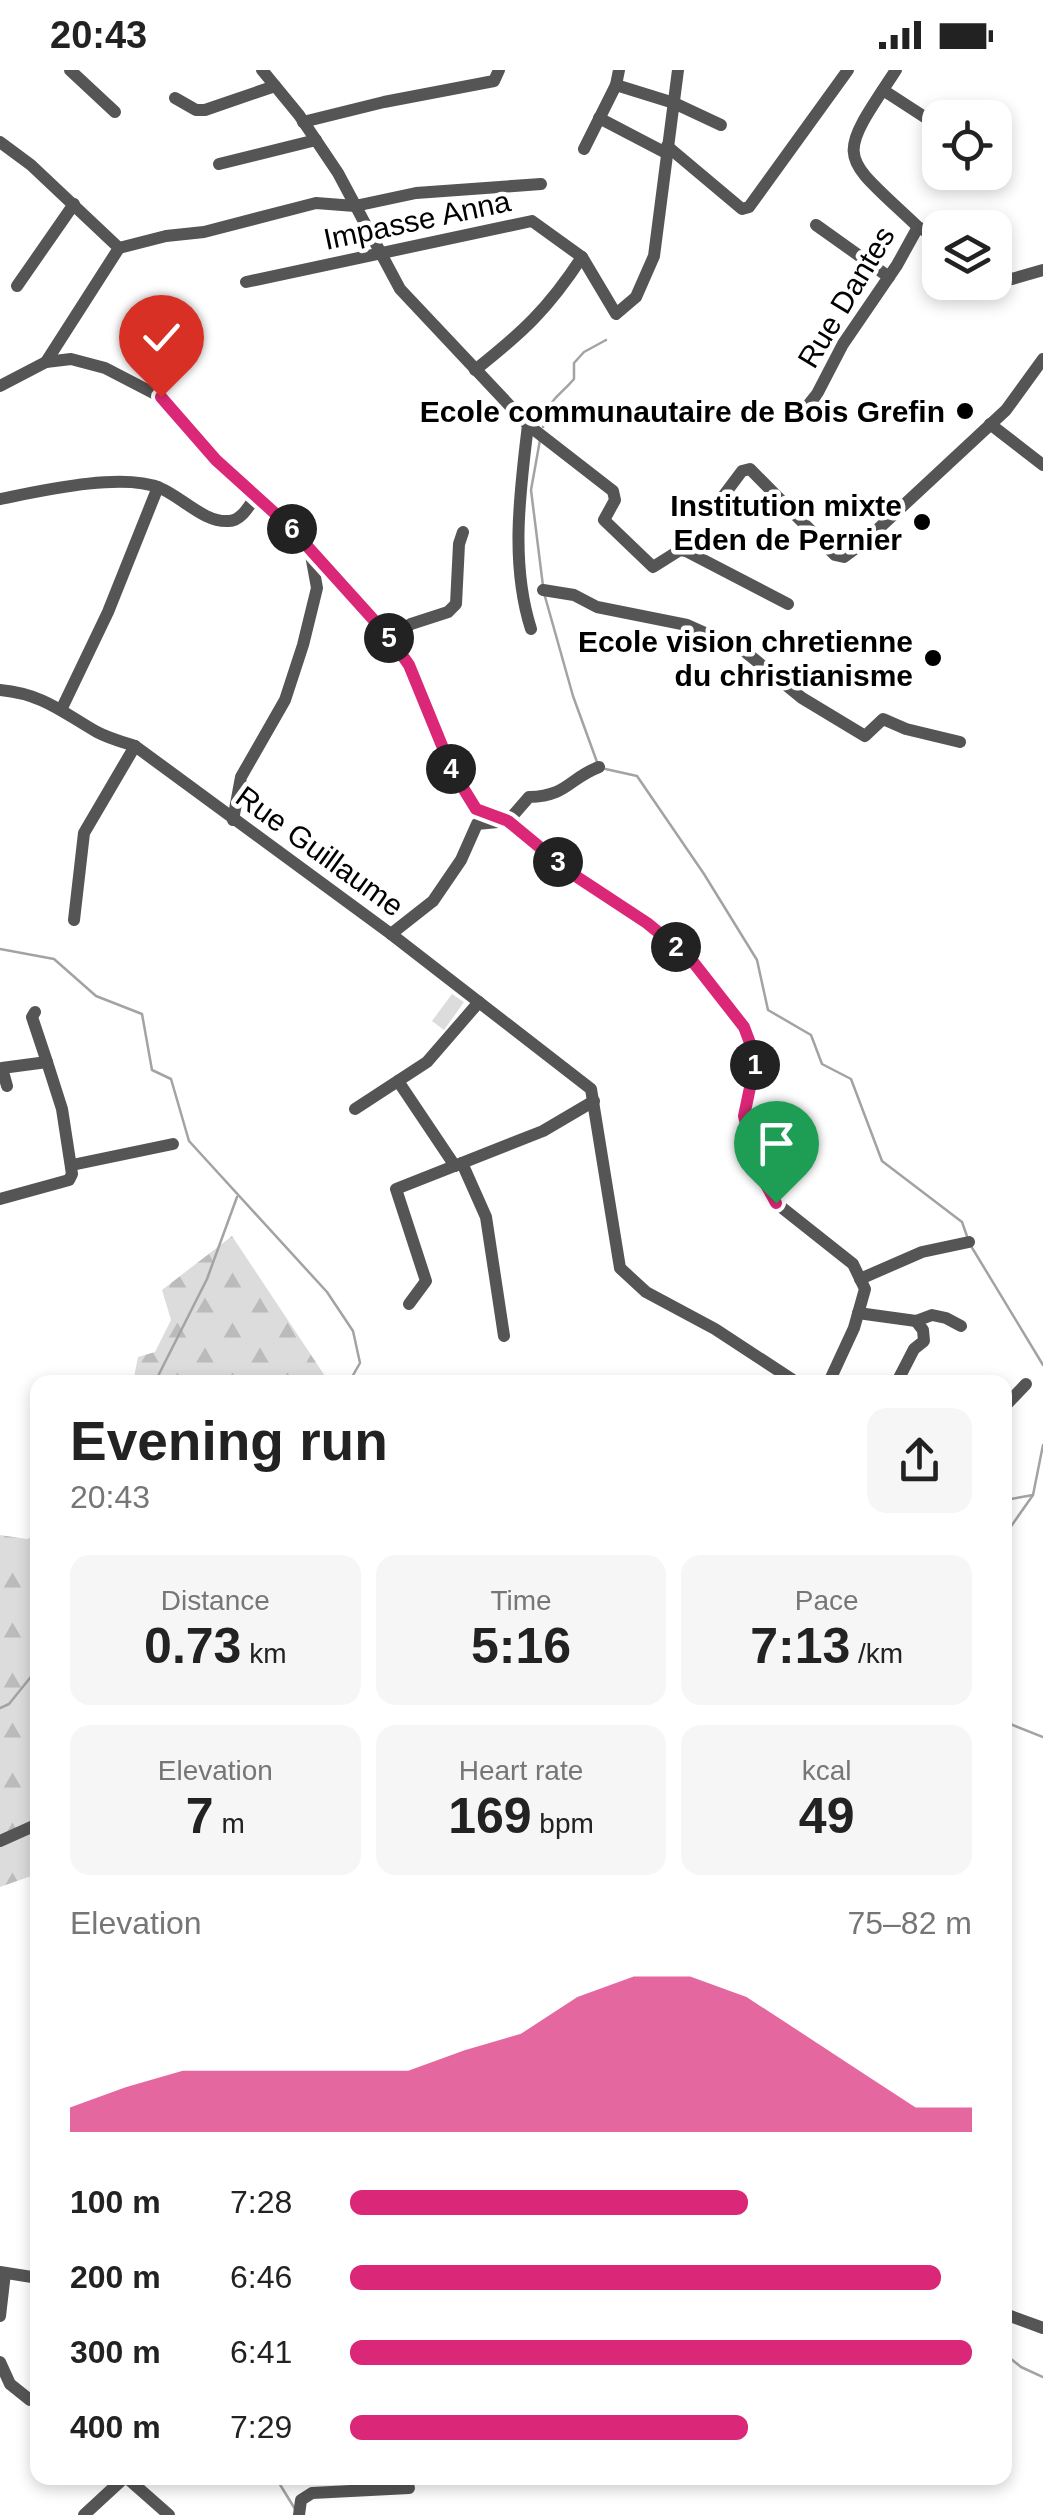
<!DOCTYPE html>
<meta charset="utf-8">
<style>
body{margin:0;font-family:Helvetica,sans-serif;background:#f6f6f6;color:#222;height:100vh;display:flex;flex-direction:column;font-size:38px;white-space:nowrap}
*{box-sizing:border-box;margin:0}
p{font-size:32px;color:#767676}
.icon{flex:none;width:55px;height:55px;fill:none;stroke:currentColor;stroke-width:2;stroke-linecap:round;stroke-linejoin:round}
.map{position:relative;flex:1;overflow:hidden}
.drawer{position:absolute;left:30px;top:1305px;width:982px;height:1110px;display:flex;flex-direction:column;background:#fff;border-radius:20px;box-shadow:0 5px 15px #0003}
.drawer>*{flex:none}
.controls{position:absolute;left:922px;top:30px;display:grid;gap:20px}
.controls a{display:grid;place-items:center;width:90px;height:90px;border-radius:20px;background:#fff;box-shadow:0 5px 15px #0003;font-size:50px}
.pin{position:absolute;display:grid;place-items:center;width:85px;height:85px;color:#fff;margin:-102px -42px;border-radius:50% 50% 50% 0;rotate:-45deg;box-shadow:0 0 10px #0007}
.pin .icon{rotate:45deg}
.km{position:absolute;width:50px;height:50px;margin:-25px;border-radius:50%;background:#222;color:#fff;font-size:28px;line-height:50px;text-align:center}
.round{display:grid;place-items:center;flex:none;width:105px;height:105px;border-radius:20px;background:#f6f6f6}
.head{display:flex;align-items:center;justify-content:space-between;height:170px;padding:0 40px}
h1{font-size:55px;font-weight:700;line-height:75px}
.metrics{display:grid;grid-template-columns:repeat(3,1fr);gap:15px;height:170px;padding:10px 40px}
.metrics div{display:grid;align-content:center;border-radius:20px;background:#f6f6f6;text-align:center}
.metrics b{font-size:50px;font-weight:700}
.metrics small{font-size:28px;font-weight:400}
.metrics p{font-size:28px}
.chart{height:280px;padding:20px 40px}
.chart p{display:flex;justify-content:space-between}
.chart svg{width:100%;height:180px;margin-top:10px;fill:#db2777;opacity:.7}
ul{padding:0 40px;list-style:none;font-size:32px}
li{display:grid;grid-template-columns:160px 120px 1fr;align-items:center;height:75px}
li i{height:25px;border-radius:12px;background:#db2777}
.status{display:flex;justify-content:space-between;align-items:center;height:70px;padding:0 50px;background:#fff;direction:ltr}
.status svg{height:28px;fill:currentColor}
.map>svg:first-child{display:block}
</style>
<div class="status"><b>20:43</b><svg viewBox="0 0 49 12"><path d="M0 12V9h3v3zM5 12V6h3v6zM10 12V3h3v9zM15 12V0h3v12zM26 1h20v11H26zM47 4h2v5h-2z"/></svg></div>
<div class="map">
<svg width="1043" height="2445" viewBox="0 0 1043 2445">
<defs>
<pattern id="forest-firs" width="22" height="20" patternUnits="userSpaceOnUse" patternTransform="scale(2.5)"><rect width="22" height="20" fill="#dcdcdc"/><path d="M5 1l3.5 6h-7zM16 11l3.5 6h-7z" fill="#bbb"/></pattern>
</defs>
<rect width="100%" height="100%" fill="#fff"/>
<g fill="url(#forest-firs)">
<polygon points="232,1166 329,1312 133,1312 138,1287 155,1282 171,1250 162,1220"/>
<polygon points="38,1464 37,1804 0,1817 0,1465 27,1469"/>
</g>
<polygon fill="#dcdcdc" points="452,924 464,932 444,960 432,951"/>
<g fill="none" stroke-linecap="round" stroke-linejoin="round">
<g stroke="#a3a3a3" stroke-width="2.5">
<path d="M543 357C549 327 557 329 574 309V293L584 282 606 270"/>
<polyline points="540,370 531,420 543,516"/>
<polyline points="544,523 573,626 597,692"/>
<polyline points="601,698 637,706 704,804 757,890 768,940 811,965 822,994 851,1009 882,1091 962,1152 968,1169"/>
<polyline points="0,879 54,889 96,926 142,944 152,1000 171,1009 189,1071 327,1222 353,1261 360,1293 352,1307 354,1312"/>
<polyline points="971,1176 1043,1295"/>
<polyline points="155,1312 207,1209 237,1127"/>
<polyline points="1005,1430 1033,1425 1043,1375"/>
<polyline points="1005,1465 1033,1425"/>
<polyline points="0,1638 9,1634 38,1598"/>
<polyline points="1005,1652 1043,1667"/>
<polyline points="1005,2284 1021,2297 1043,2307"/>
<polyline points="276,2408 295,2439"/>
</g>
<g stroke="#555" stroke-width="12">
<polyline points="70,0 115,42"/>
<polyline points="262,0 299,45 338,103 400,219 528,355 613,421 615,430 604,450 653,497 680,480 686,481 788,534"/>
<path d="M896 0C834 93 839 82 918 157"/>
<polyline points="616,15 674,33 721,55"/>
<polyline points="883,20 940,57"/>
<polyline points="175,28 196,40 205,40 275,16"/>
<polyline points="599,48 666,83"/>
<polyline points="303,52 384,32 494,11 499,0"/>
<polyline points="0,72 31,95 119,178 46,292"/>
<polyline points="667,76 742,139 749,137 848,0"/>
<polyline points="584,79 616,15 619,0"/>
<polyline points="219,94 316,70"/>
<polyline points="816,155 889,207"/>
<polyline points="119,178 166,166 204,162 316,133 355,136 416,123 541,114"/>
<polyline points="995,200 1012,209 1043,200"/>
<polyline points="246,212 532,151 582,187 616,244 636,227 654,186 678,0"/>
<polyline points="17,216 74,134"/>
<path d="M475 300C523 262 548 239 582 187"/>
<polyline points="0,316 46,292 71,289 105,298 161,327 216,390 289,455 409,595 452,701 476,739 508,751 571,803 647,853 691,888 744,957 756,989 744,1046 758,1100 776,1133 853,1194 865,1219 854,1258 829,1312"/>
<polyline points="801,344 817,324 843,274 897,195 918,157 940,169"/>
<polyline points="990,354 1043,395"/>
<path d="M528 355C520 422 510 493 531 559"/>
<path d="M0 429C40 421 122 402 160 418 182 427 204 453 229 451 241 451 249 436 256 426"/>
<polyline points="715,437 742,401 750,399 835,485 844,487 863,473 1006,340 1043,289"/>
<polyline points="543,520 574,525 597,537 687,555 743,580 802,628 865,666 883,649 906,659 960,672"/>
<polyline points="390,569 411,554 448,542 456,534 459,474 463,462"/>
<path d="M0 620C43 624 62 642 97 662 108 668 122 672 135 676L391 864 591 1019 620 1198 646 1222 715 1259 796 1312"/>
<polyline points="62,638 108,542 158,417"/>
<polyline points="233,750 241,707 285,630 303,575 317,518 311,485"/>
<polyline points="74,850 84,763 135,676"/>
<path d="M391 864 433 831 461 790 477 754 508 751 529 727C568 726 569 708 599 697"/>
<polyline points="398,1011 455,1096"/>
<polyline points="7,1016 2,998 47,992 32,947 35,942"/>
<polyline points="355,1039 427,992 479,932"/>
<polyline points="462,1093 486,1147 504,1266"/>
<polyline points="72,1095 173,1074"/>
<polyline points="0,1129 69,1110 72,1104 62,1039 47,992"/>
<polyline points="860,1209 922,1182 969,1172"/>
<polyline points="409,1234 426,1211 396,1119 543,1061 594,1031"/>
<polyline points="858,1243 916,1251 932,1245 946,1248 961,1256"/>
<polyline points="897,1312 914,1279 924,1271 923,1260 916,1251"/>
<polyline points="1005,1336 1026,1314"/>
<polyline points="0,1771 38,1754"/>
<polyline points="0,2202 38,2208"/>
<polyline points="1005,2244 1043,2258"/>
<polyline points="0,2246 5,2203"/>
<polyline points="0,2292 10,2314 30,2330"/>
<polyline points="127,2408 169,2445"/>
<polyline points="84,2445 124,2408"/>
<polyline points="299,2445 301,2430 312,2423 409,2418"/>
</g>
</g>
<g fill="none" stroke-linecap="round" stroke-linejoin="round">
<g stroke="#fff" stroke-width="20">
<polyline id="route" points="161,327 216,390 289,456 390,568 409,595 452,700 476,739 508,751 571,803 647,853 690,888 744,957 756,989 744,1046 758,1100 776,1133"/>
</g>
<use href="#route" stroke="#db2777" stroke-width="12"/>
</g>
<g fill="#000" stroke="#fff" stroke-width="4">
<circle cx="965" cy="341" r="10"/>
<circle cx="922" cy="452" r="10"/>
<circle cx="933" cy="588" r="10"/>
</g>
<g text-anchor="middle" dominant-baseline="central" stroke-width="9" stroke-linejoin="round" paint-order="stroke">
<g font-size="30" fill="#000" stroke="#fff">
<text transform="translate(417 150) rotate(-12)">Impasse Anna</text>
<text transform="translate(846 227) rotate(-59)">Rue Dantes</text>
<text transform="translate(320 781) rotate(36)">Rue Guillaume</text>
</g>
<g font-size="30" font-weight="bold" fill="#000" stroke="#fff" text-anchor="end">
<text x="945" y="341">Ecole communautaire de Bois Grefin</text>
<text x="902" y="435">Institution mixte<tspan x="902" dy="34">Eden de Pernier</tspan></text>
<text x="913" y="571">Ecole vision chretienne<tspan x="913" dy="34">du christianisme</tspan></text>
</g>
</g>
</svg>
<div class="controls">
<a><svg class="icon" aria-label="locate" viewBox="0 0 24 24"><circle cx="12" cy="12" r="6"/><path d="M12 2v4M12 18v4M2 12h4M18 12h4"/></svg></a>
<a><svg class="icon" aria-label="layers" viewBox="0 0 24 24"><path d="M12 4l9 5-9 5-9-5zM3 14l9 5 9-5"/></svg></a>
</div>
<div class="pin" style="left:776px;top:1133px;background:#1e9e55"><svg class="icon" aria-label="arrive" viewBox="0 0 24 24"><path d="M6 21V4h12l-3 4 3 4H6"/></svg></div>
<div class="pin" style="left:161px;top:327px;background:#d93025"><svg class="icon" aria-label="check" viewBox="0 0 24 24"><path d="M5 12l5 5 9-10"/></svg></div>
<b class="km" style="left:755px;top:995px">1</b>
<b class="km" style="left:676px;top:877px">2</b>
<b class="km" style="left:558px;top:792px">3</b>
<b class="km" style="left:451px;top:699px">4</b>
<b class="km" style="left:389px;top:568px">5</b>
<b class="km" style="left:292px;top:459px">6</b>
<section class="drawer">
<div class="head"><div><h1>Evening run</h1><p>20:43</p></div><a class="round"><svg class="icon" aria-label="share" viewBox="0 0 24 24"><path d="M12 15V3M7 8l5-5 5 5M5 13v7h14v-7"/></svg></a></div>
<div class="metrics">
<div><p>Distance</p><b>0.73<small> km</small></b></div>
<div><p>Time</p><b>5:16</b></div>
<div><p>Pace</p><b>7:13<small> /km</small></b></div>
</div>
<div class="metrics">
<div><p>Elevation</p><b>7<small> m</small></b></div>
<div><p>Heart rate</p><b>169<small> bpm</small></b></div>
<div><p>kcal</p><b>49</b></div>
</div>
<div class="chart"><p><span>Elevation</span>75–82 m</p>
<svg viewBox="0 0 160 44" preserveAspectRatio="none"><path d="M0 44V38L10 33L20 29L30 29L40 29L50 29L60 29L70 24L80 20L90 11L100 6L110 6L120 11L130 20L140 29L150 38L160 38V44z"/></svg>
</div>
<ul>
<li><b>100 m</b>7:28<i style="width:64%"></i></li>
<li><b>200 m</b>6:46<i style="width:95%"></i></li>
<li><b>300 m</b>6:41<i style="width:100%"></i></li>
<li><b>400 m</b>7:29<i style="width:64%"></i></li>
</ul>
</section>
</div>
